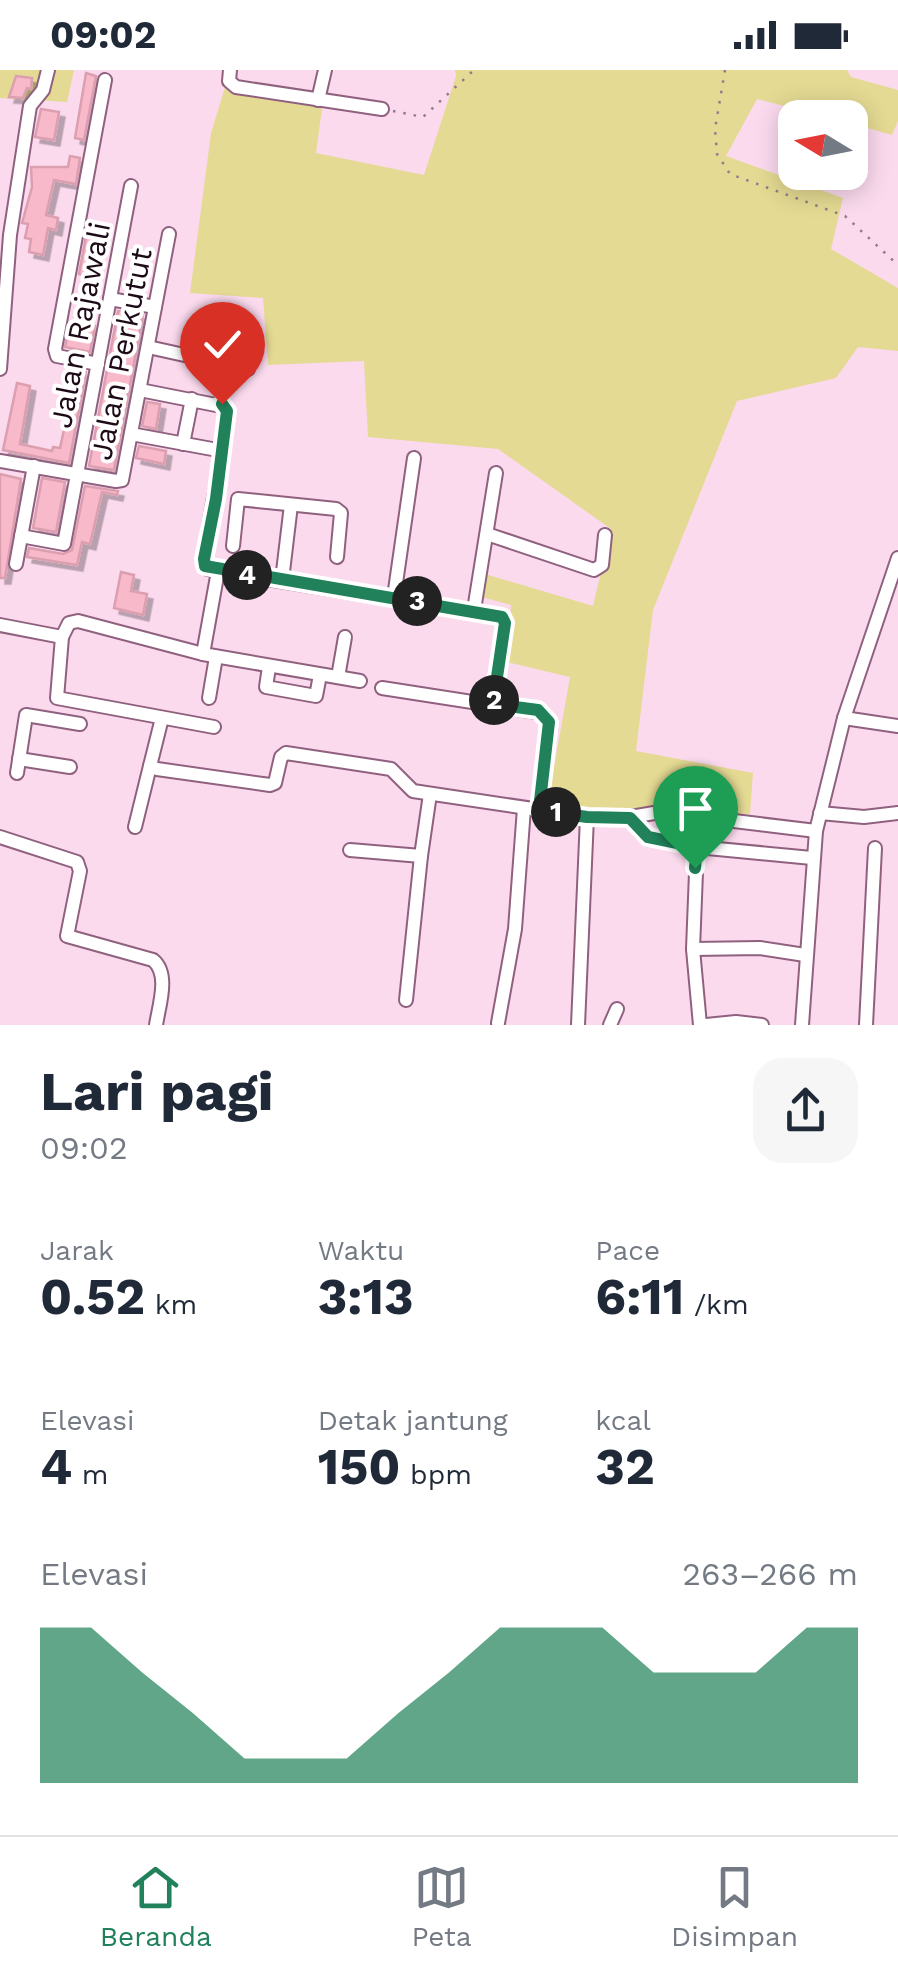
<!DOCTYPE html>
<html lang="id">
<meta charset="utf-8">
<style>
body{margin:0;font-family:"Work Sans",sans-serif;background:#f6f6f7;color:#1f2937;height:100vh;display:flex;flex-direction:column;font-size:38px;white-space:nowrap}
*{box-sizing:border-box;margin:0}
p{font-size:32px;color:#747a83}
.icon{flex:none;width:55px;height:55px;fill:none;stroke:currentColor;stroke-width:2;stroke-linecap:round;stroke-linejoin:round}
.map{position:relative;height:955px;overflow:hidden}
.side{display:flex;flex-direction:column;background:#fff;flex:1}
.side>*{flex:none}
.needle{width:65px;rotate:280deg}
.buttons{position:absolute;left:778px;top:30px;display:grid;gap:20px}
.buttons a{display:grid;place-items:center;width:90px;height:90px;border-radius:20px;background:#fff;box-shadow:0 5px 25px #0003;font-size:50px}
.pin{position:absolute;display:grid;place-items:center;width:85px;height:85px;color:#fff;margin:-102px -42px;border-radius:50% 50% 50% 0;rotate:-45deg;box-shadow:0 0 10px #0007}
.pin .icon{rotate:45deg}
.km{position:absolute;width:50px;height:50px;margin:-25px;border-radius:50%;background:#222;color:#fff;font-size:28px;line-height:50px;text-align:center}
.round{display:grid;place-items:center;flex:none;width:105px;height:105px;border-radius:30px;background:#f6f6f7}
.headline{display:flex;align-items:center;justify-content:space-between;height:170px;padding:0 40px}
h1{font-size:55px;font-weight:700;line-height:75px}
.figures{display:grid;grid-template-columns:repeat(3,1fr);gap:15px;height:170px;padding:10px 40px}
.figures div{display:grid;align-content:center}
.figures b{font-size:50px;font-weight:700}
.figures small{font-size:28px;font-weight:400}
.figures p{font-size:28px}
.chart{height:280px;padding:20px 40px}
.chart p{display:flex;justify-content:space-between}
.chart svg{width:100%;height:180px;margin-top:10px;fill:#20815a;opacity:.7}
.status{display:flex;justify-content:space-between;align-items:center;height:70px;padding:0 50px;background:#fff;direction:ltr}
.status svg{height:28px;fill:currentColor}
.tab-bar{display:flex;justify-content:space-around;align-items:center;height:140px;border-top:2px solid #e0e1e3;background:#fff;font-size:28px;color:#747a83}
.tab-bar a{display:grid;justify-items:center;gap:5px}
.tab-bar .selected{color:#20815a}
.map>svg:first-child{display:block}
</style>
<div class="status"><b>09:02</b><svg viewBox="0 0 49 12"><path d="M0 12V9h3v3zM5 12V6h3v6zM10 12V3h3v9zM15 12V0h3v12zM26 1h20v11H26zM47 4h2v5h-2z"/></svg></div>
<div class="map">
<svg width="898" height="955" viewBox="0 0 898 955">
<defs>
<filter id="shadow"><feDropShadow dx="5.5" dy="5.5" stdDeviation="0" flood-color="#0004"/></filter>
</defs>
<rect width="100%" height="100%" fill="#fbdaee"/>
<g fill="#e4da93">
<polygon points="0,0 74,0 67,32 0,28"/>
<polygon points="455,0 847,0 851,7 898,20 898,51 892,65 850,53 850,48 827,47 757,29 726,86 843,128 831,179 898,218 898,281 858,277 836,308 737,331 653,540 636,681 753,703 750,744 547,737 570,607 507,592 511,535 482,527 485,504 593,536 611,459 498,379 368,367 364,291 268,295 263,228 190,223 211,63 226,14 323,31 316,83 424,105 456,6"/>
</g>
<g fill="#f8baca" stroke="#db9faf" stroke-width="2.5" filter="url(#shadow)">
<polygon points="86,3 96,6 84,70 75,68"/>
<polygon points="16,6 32,8 31,19 27,18 23,28 9,27"/>
<polygon points="41,39 59,42 54,70 35,67"/>
<polygon points="70,86 80,88 76,114 54,110 46,145 58,148 56,160 48,158 43,185 29,182 31,169 25,168 28,154 22,153 32,117 31,97 68,97"/>
<polygon points="86,166 98,168 93,207 79,204"/>
<polygon points="118,241 143,245 114,400 89,396"/>
<polygon points="83,253 95,256 90,282 65,277 67,267 80,269"/>
<polygon points="77,300 86,302 69,393 3,380 17,313 30,316 20,374 52,381 53,377 60,378"/>
<polygon points="147,332 160,334 156,359 142,356"/>
<polygon points="139,376 166,381 164,394 136,388"/>
<polygon points="0,404 21,409 5,508 0,508"/>
<polygon points="42,408 65,412 56,462 33,458"/>
<polygon points="85,416 118,421 117,425 102,422 90,474 82,472 77,495 27,487 29,478 63,484 72,480"/>
<polygon points="121,502 134,505 131,521 147,524 143,545 114,538"/>
</g>
<g fill="none" stroke-linecap="round" stroke-linejoin="round">
<g stroke="#90617f" stroke-width="16">
<g id="street">
<polyline points="230,0 229,11 236,17 382,39"/>
<polyline points="318,30 325,0"/>
<polyline points="110,229 155,237"/>
<polyline points="148,277 248,299"/>
<polyline points="98,294 57,286 55,279 105,10"/>
<polyline points="231,296 242,248"/>
<polyline points="0,299 10,165 30,36 43,20 48,0"/>
<path d="M140 320 226 337C232 371 196 481 208 499L218 501"/>
<polyline points="131,364 223,381"/>
<polyline points="183,374 192,329"/>
<polyline points="0,391 116,411 122,410 169,164"/>
<polyline points="487,464 594,500 602,495 605,465"/>
<polyline points="21,466 64,474 131,116"/>
<polyline points="233,476 238,429 336,439 341,443 337,487"/>
<polyline points="16,494 34,396"/>
<polyline points="282,510 291,435"/>
<polyline points="394,527 414,388"/>
<polyline points="474,540 496,403"/>
<polyline points="0,555 62,567 57,628 214,657"/>
<polyline points="62,567 69,553 78,551 203,584 218,501 502,547 505,553 493,634"/>
<polyline points="203,584 360,611"/>
<polyline points="269,597 266,617 316,626 320,605"/>
<polyline points="338,607 345,567"/>
<polyline points="382,618 543,643 549,652 539,740"/>
<polyline points="209,628 216,587"/>
<polyline points="162,648 150,696 157,699 270,715 275,713 281,687 286,683 391,699 413,721 587,747 619,749 660,742 816,761"/>
<polyline points="844,648 898,656"/>
<polyline points="19,689 70,697"/>
<polyline points="17,703 26,645 80,654"/>
<polyline points="820,743 864,747 898,743"/>
<polyline points="631,748 648,767 697,777"/>
<polyline points="135,757 150,696"/>
<path d="M0 767 77 792 80 801 67 866 153 890C170 904 159 935 156 955"/>
<polyline points="350,780 421,786 430,724"/>
<polyline points="693,879 760,878 805,885"/>
<polyline points="406,930 421,786"/>
<polyline points="498,953 515,859 524,738"/>
<polyline points="578,955 587,747"/>
<polyline points="610,955 617,939"/>
<polyline points="700,955 693,879 697,777 812,788"/>
<polyline points="706,955 736,952 762,955"/>
<polyline points="802,955 816,761 844,648 898,488"/>
<polyline points="866,955 875,778"/>
</g>
</g>
<g stroke="#947a8a" stroke-width="2.5" stroke-dasharray="2.5 8" stroke-linecap="butt">
<polyline points="725,0 715,59 717,84 730,104 845,146 898,195"/>
<polyline points="393,41 423,47 474,0"/>
</g>
<use href="#street" stroke="#fff" stroke-width="12"/>
</g>
<g fill="none" stroke-linecap="round" stroke-linejoin="round">
<g stroke="#fff" stroke-width="20">
<polyline id="route" points="222,334 227,341 216,429 204,489 205,496 502,547 505,553 493,634 538,640 549,652 539,740 587,747 630,748 648,767 697,777 695,798"/>
</g>
<use href="#route" stroke="#20815a" stroke-width="12"/>
</g>
<g text-anchor="middle" dominant-baseline="central" stroke-width="8" stroke-linejoin="round" paint-order="stroke">
<g font-size="30" fill="#1c0a16" stroke="#fff">
<text transform="translate(80 255) rotate(-79)">Jalan Rajawali</text>
<text transform="translate(121 284) rotate(-79)">Jalan Perkutut</text>
</g>
</g>
</svg>
<div class="buttons">
<a><svg class="needle" viewBox="-14 -14 28 28"><path d="M0-13l5 13h-10z" fill="#e53935"/><path d="M0 13l5-13h-10z" fill="#747a83"/></svg></a>
</div>
<div class="pin" style="left:695px;top:798px;background:#1e9e55"><svg class="icon" aria-label="arrive" viewBox="0 0 24 24"><path d="M6 21V4h12l-3 4 3 4H6"/></svg></div>
<div class="pin" style="left:222px;top:334px;background:#d93025"><svg class="icon" aria-label="check" viewBox="0 0 24 24"><path d="M5 12l5 5 9-10"/></svg></div>
<b class="km" style="left:556px;top:742px">1</b>
<b class="km" style="left:494px;top:630px">2</b>
<b class="km" style="left:417px;top:531px">3</b>
<b class="km" style="left:247px;top:505px">4</b>
</div>
<section class="side">
<div class="headline"><div><h1>Lari pagi</h1><p>09:02</p></div><a class="round"><svg class="icon" aria-label="share" viewBox="0 0 24 24"><path d="M12 15V3M7 8l5-5 5 5M5 13v7h14v-7"/></svg></a></div>
<div class="figures">
<div><p>Jarak</p><b>0.52<small> km</small></b></div>
<div><p>Waktu</p><b>3:13</b></div>
<div><p>Pace</p><b>6:11<small> /km</small></b></div>
</div>
<div class="figures">
<div><p>Elevasi</p><b>4<small> m</small></b></div>
<div><p>Detak jantung</p><b>150<small> bpm</small></b></div>
<div><p>kcal</p><b>32</b></div>
</div>
<div class="chart"><p><span>Elevasi</span>263–266 m</p>
<svg viewBox="0 0 160 44" preserveAspectRatio="none"><path d="M0 44V6L10 6L20 17L30 27L40 38L50 38L60 38L70 27L80 17L90 6L100 6L110 6L120 17L130 17L140 17L150 6L160 6V44z"/></svg>
</div>
</section>
<nav class="tab-bar">
<a class="selected"><svg class="icon" aria-label="home" viewBox="0 0 24 24"><path d="M3 11l9-7 9 7M6 9v11h12V9"/></svg>Beranda</a>
<a><svg class="icon" aria-label="map" viewBox="0 0 24 24"><path d="M3 6l6-2 6 2 6-2v14l-6 2-6-2-6 2zM9 4v14M15 6v14"/></svg>Peta</a>
<a><svg class="icon" aria-label="saved" viewBox="0 0 24 24"><path d="M7 4h10v16l-5-4-5 4z"/></svg>Disimpan</a>
</nav>
